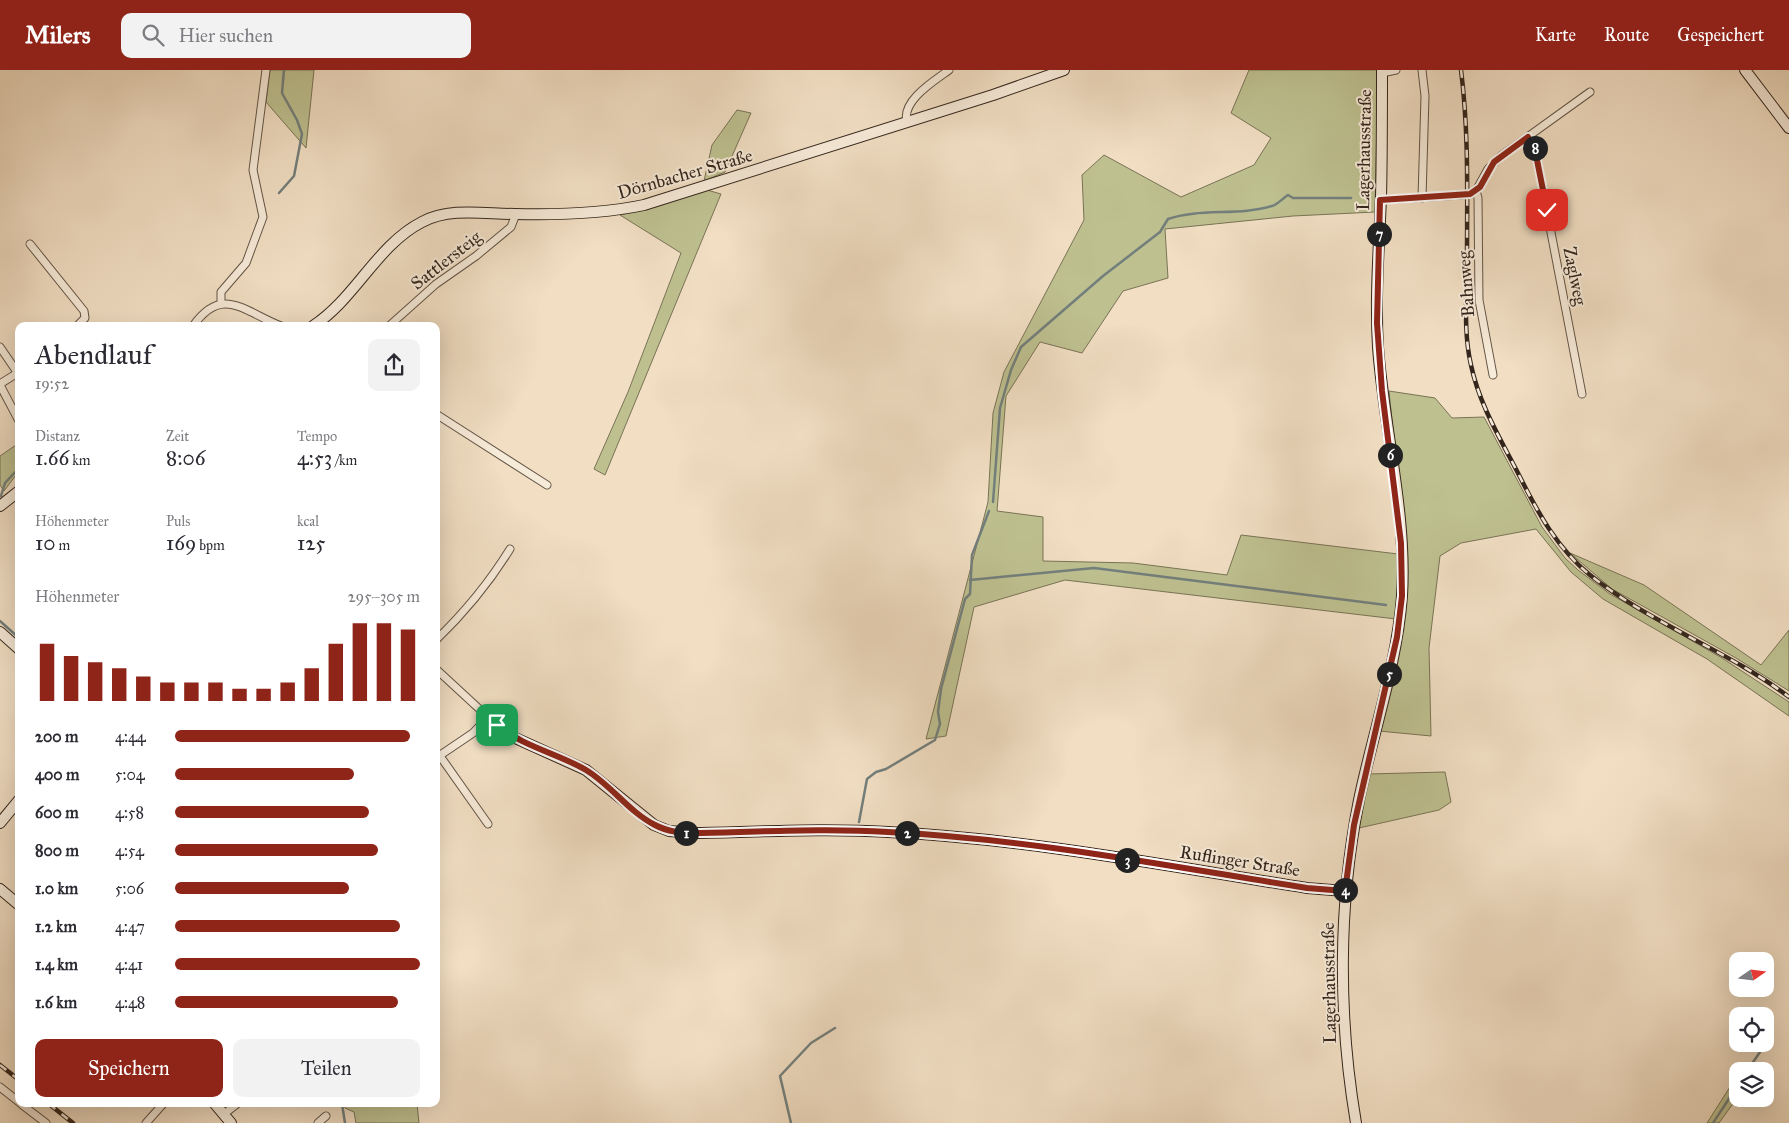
<!DOCTYPE html>
<html lang="de">
<meta charset="utf-8">
<style>
body{margin:0;font-family:"IM FELL Great Primer",serif;background:#f2f2f3;color:#2b2b33;height:100vh;display:flex;flex-direction:column;font-size:19px;white-space:nowrap}
*{box-sizing:border-box;margin:0}
p{font-size:16px;color:#7c7c81}
.icon{flex:none;width:28px;height:28px;fill:none;stroke:currentColor;stroke-width:2;stroke-linecap:round;stroke-linejoin:round}
.map{position:relative;flex:1;overflow:hidden}
.sheet{position:absolute;left:15px;top:252px;width:425px;height:785px;display:flex;flex-direction:column;background:#fff;border-radius:10px;box-shadow:0 5px 20px #0002}
.sheet>*{flex:none}
.needle{width:32px;rotate:76deg}
.tools{position:absolute;left:1729px;top:882px;display:grid;gap:10px}
.tools a{display:grid;place-items:center;width:45px;height:45px;border-radius:10px;background:#fff;box-shadow:0 5px 20px #0002;font-size:25px}
.pin{position:absolute;display:grid;place-items:center;width:42px;height:42px;color:#fff;margin:-21px;border-radius:10px;box-shadow:0 2px 8px #0006}
.km{position:absolute;width:25px;height:25px;margin:-12px;border-radius:50%;background:#222;color:#fff;font-size:14px;line-height:25px;text-align:center}
.round{display:grid;place-items:center;flex:none;width:52px;height:52px;border-radius:10px;background:#f2f2f3}
.headline{display:flex;align-items:center;justify-content:space-between;height:85px;padding:0 20px}
h1{font-size:28px;font-weight:600;line-height:38px}
.stats{display:grid;grid-template-columns:repeat(3,1fr);gap:8px;height:85px;padding:5px 20px}
.stats div{display:grid;align-content:center}
.stats b{font-size:21px;font-weight:600}
.stats small{font-size:14px;font-weight:400}
.stats p{font-size:14px}
.chart{height:140px;padding:10px 20px}
.chart p{display:flex;justify-content:space-between}
.chart svg{width:100%;height:90px;margin-top:5px;stroke:#8f2418;stroke-width:6}
.primary-button{display:flex;gap:10px;margin-top:auto;padding:10px 20px}
.primary-button a{flex:1;height:58px;border-radius:10px;background:#8f2418;color:#fff;font-size:20px;font-weight:600;line-height:58px;text-align:center}
.primary-button a+a{background:#f2f2f3;color:#2b2b33}
ul{padding:0 20px;list-style:none;font-size:16px}
li{display:grid;grid-template-columns:80px 60px 1fr;align-items:center;height:38px}
li i{height:12px;border-radius:6px;background:#8f2418}
header{display:flex;align-items:center;gap:30px;box-sizing:border-box;height:70px;padding:0 25px;background:#8f2418;color:#fff}
header strong{font-size:24px}
nav{display:flex;gap:28px;margin-inline-start:auto;font-size:18px}
.search{width:350px;height:45px;background:#f2f2f3;display:flex;align-items:center;gap:12px;box-sizing:border-box;padding:0 18px;border-radius:10px;color:#7c7c81;font-size:19px}
.map>svg:first-child{display:block}
</style>
<header>
<strong>Milers</strong>
<div class="search"><svg class="icon" aria-label="search" viewBox="0 0 24 24"><circle cx="10" cy="10" r="6"/><path d="M15 15l6 6"/></svg>Hier suchen</div>
<nav><a>Karte</a><a>Route</a><a>Gespeichert</a></nav>
</header>
<div class="map">
<svg width="1789" height="1053" viewBox="0 0 1789 1053">
<rect width="100%" height="100%" fill="#f1dec3"/>
<filter id="stains"><feTurbulence type="fractalNoise" baseFrequency=".004" numOctaves="4"/><feColorMatrix values="0 0 0 0 .2 0 0 0 0 .09 0 0 0 0 .02 0 0 0 .5 -.17"/></filter>
<radialGradient id="worn" r=".72"><stop offset=".6" stop-color="#630" stop-opacity="0"/><stop offset="1" stop-color="#630" stop-opacity=".3"/></radialGradient>
<g fill="#bec090" stroke="#797356">
<polygon points="270,0 314,0 306,78 266,32"/>
<polygon points="1249,0 1378,0 1375,142 1293,146 1165,159 1168,208 1123,221 1082,283 1040,272 1006,326 997,441 1043,447 1043,491 1133,493 1227,505 1241,465 1398,484 1396,549 1065,510 974,537 946,666 926,669 988,432 993,343 1004,302 1084,150 1082,105 1104,85 1181,127 1254,95 1271,68 1231,43"/>
<polygon points="737,40 751,43 725,102 704,111 712,75"/>
<polygon points="707,120 721,124 605,405 594,399 628,322 681,183 620,145 661,135"/>
<polygon points="1389,321 1435,328 1452,348 1484,347 1542,457 1565,488 1578,500 1610,524 1722,588 1789,632 1789,646 1707,589 1603,529 1571,502 1536,459 1461,473 1440,486 1429,578 1431,666 1379,661 1405,478"/>
<polygon points="19,373 19,401 4,421 0,415 0,386"/>
<polygon points="1570,483 1644,515 1761,595 1789,560 1789,621 1736,588 1612,519"/>
<polygon points="1445,702 1451,732 1439,740 1359,758 1369,704"/>
<polygon points="1737,1006 1737,1028 1719,1053 1707,1053"/>
<polygon points="345,1034 417,1034 419,1053 356,1053 354,1042 345,1038"/>
</g>
<g fill="none" stroke-linecap="round" stroke-linejoin="round">
<g stroke="#737f7c" stroke-width="2.5">
<polyline points="279,123 294,106 302,64 297,50 282,23 284,0"/>
<polyline points="1,426 5,413 19,398"/>
<path d="M993 432 1000 338 1011 300 1021 277 1103 206 1160 162 1168 149C1198 138 1240 146 1272 136 1277 135 1283 128 1288 125L1293 128H1351"/>
<polyline points="970,510 1094,498 1386,535"/>
<polyline points="0,551 19,568"/>
<polyline points="859,752 867,709 876,702 886,699 935,670 940,654 938,642 941,619 965,529 970,524 972,485 989,441"/>
<polyline points="1747,1001 1760,982"/>
<polyline points="342,1034 345,1053"/>
<polyline points="791,1053 780,1006 811,973 835,958"/>
<polyline points="1713,1053 1738,1015"/>
</g>
<g stroke="#635446" stroke-width="9">
<g id="street">
<polyline points="1422,0 1425,26 1422,128"/>
<polyline points="1382,3 1396,0"/>
<path d="M907 52C901 31 934 11 949 0"/>
<polyline points="1528,67 1535,79 1582,324"/>
<polyline points="1476,121 1478,128 1479,230 1493,305"/>
<polyline points="1380,130 1462,125 1476,121 1488,99 1501,86 1590,22"/>
<polyline points="30,174 84,241 85,248 77,256"/>
<polyline points="221,233 221,222 246,193 263,147 253,100 266,0"/>
<path d="M193 256C222 215 243 241 281 256"/>
<polyline points="389,256 436,214 476,186 511,157 516,144"/>
<polyline points="0,277 17,302"/>
<polyline points="0,314 19,302"/>
<polyline points="0,315 19,351"/>
<polyline points="436,344 547,415"/>
<path d="M436 570C465 542 489 513 510 479"/>
<polyline points="436,599 488,647 473,663 436,688"/>
<polyline points="440,686 488,754"/>
<polyline points="0,1017 19,1032"/>
<polyline points="21,1034 46,1053"/>
<polyline points="224,1044 237,1034"/>
<polyline points="146,1053 163,1034"/>
<polyline points="318,1053 326,1046"/>
</g>
</g>
<g stroke="#34261d" stroke-width="12">
<g id="secondary">
<polyline points="1745,0 1789,58"/>
<path d="M313 256C355 229 377 175 422 152 450 137 485 144 515 144 558 145 602 144 644 135L993 25 1064 0"/>
<polyline points="0,436 19,421"/>
<polyline points="0,562 19,579"/>
<path d="M488 647 513 667 586 700 654 755 669 761 696 763C760 762 824 758 888 762 1029 769 1168 796 1307 818L1345 821"/>
<polyline points="0,753 19,730"/>
<polyline points="0,819 19,835"/>
<polyline points="215,1034 231,1053"/>
<path d="M1356 1053C1338 947 1338 835 1359 730 1373 662 1397 595 1402 526 1407 443 1384 360 1378 277 1375 227 1379 178 1381 128 1382 85 1382 43 1382 0"/>
</g>
</g>
<use href="#street" stroke="#f6ead8" stroke-width="7"/>
<use href="#secondary" stroke="#f6ead8" stroke-width="10"/>
<g stroke="#34261d" stroke-width="4.5">
<g id="rail">
<path d="M1461 0C1469 63 1467 127 1467 190 1467 225 1463 261 1471 295 1479 334 1501 370 1519 405 1538 443 1557 478 1590 505 1651 554 1727 580 1789 627"/>
<polyline points="0,995 19,1010"/>
<polyline points="49,1034 73,1053"/>
</g>
</g>
<use href="#rail" stroke="#f6ead8" stroke-width="2.5" stroke-dasharray="8" stroke-linecap="butt"/>
</g>
<g fill="none" stroke-linecap="round" stroke-linejoin="round">
<g stroke="#fff" stroke-width="10">
<path id="route" d="M497 655C524 677 557 683 586 700 611 715 629 742 655 755 668 762 681 763 696 763 760 762 824 758 888 762 1029 769 1168 796 1307 818L1345 821 1354 755 1397 567 1402 526 1401 473 1382 321 1377 253 1380 130 1470 124 1480 117 1494 92 1528 67 1535 80 1547 140"/>
</g>
<use href="#route" stroke="#8f2418" stroke-width="6"/>
</g>
<g text-anchor="middle" dominant-baseline="central" stroke-width="4" stroke-linejoin="round" paint-order="stroke">
<g font-size="18" fill="#34261d" stroke="#f6ead8">
<text transform="translate(1364 80) rotate(-89)">Lagerhausstraße</text>
<text transform="translate(685 104) rotate(-16)">Dörnbacher Straße</text>
<text transform="translate(446 190) rotate(-38)">Sattlersteig</text>
<text transform="translate(1575 206) rotate(79)">Zaglweg</text>
<text transform="translate(1466 214) rotate(-94)">Bahnweg</text>
<text transform="translate(1240 791) rotate(9)">Ruflinger Straße</text>
<text transform="translate(1329 913) rotate(-91)">Lagerhausstraße</text>
</g>
</g>
<rect width="100%" height="100%" filter="url(#stains)"/>
<rect width="100%" height="100%" fill="url(#worn)"/>
</svg>
<div class="tools">
<a><svg class="needle" viewBox="-14 -14 28 28"><path d="M0-13l5 13h-10z" fill="#e53935"/><path d="M0 13l5-13h-10z" fill="#7c7c81"/></svg></a>
<a><svg class="icon" aria-label="locate" viewBox="0 0 24 24"><circle cx="12" cy="12" r="6"/><path d="M12 2v4M12 18v4M2 12h4M18 12h4"/></svg></a>
<a><svg class="icon" aria-label="layers" viewBox="0 0 24 24"><path d="M12 4l9 5-9 5-9-5zM3 14l9 5 9-5"/></svg></a>
</div>
<div class="pin" style="left:497px;top:655px;background:#1e9e55"><svg class="icon" aria-label="arrive" viewBox="0 0 24 24"><path d="M6 21V4h12l-3 4 3 4H6"/></svg></div>
<div class="pin" style="left:1547px;top:140px;background:#d93025"><svg class="icon" aria-label="check" viewBox="0 0 24 24"><path d="M5 12l5 5 9-10"/></svg></div>
<b class="km" style="left:686px;top:763px">1</b>
<b class="km" style="left:907px;top:763px">2</b>
<b class="km" style="left:1127px;top:790px">3</b>
<b class="km" style="left:1345px;top:820px">4</b>
<b class="km" style="left:1389px;top:604px">5</b>
<b class="km" style="left:1390px;top:385px">6</b>
<b class="km" style="left:1379px;top:164px">7</b>
<b class="km" style="left:1535px;top:78px">8</b>
<section class="sheet">
<div class="headline"><div><h1>Abendlauf</h1><p>19:52</p></div><a class="round"><svg class="icon" aria-label="share" viewBox="0 0 24 24"><path d="M12 15V3M7 8l5-5 5 5M5 13v7h14v-7"/></svg></a></div>
<div class="stats">
<div><p>Distanz</p><b>1.66<small> km</small></b></div>
<div><p>Zeit</p><b>8:06</b></div>
<div><p>Tempo</p><b>4:53<small> /km</small></b></div>
</div>
<div class="stats">
<div><p>Höhenmeter</p><b>10<small> m</small></b></div>
<div><p>Puls</p><b>169<small> bpm</small></b></div>
<div><p>kcal</p><b>125</b></div>
</div>
<div class="chart"><p><span>Höhenmeter</span>295–305 m</p>
<svg viewBox="0 0 160 44" preserveAspectRatio="none"><path d="M5 44V16M15 44V22M25 44V25M35 44V28M45 44V32M55 44V35M65 44V35M75 44V35M85 44V38M95 44V38M105 44V35M115 44V28M125 44V16M135 44V6M145 44V6M155 44V9"/></svg>
</div>
<ul>
<li><b>200 m</b>4:44<i style="width:96%"></i></li>
<li><b>400 m</b>5:04<i style="width:73%"></i></li>
<li><b>600 m</b>4:58<i style="width:79%"></i></li>
<li><b>800 m</b>4:54<i style="width:83%"></i></li>
<li><b>1.0 km</b>5:06<i style="width:71%"></i></li>
<li><b>1.2 km</b>4:47<i style="width:92%"></i></li>
<li><b>1.4 km</b>4:41<i style="width:100%"></i></li>
<li><b>1.6 km</b>4:48<i style="width:91%"></i></li>
</ul>
<div class="primary-button"><a>Speichern</a><a>Teilen</a></div>
</section>
</div>
